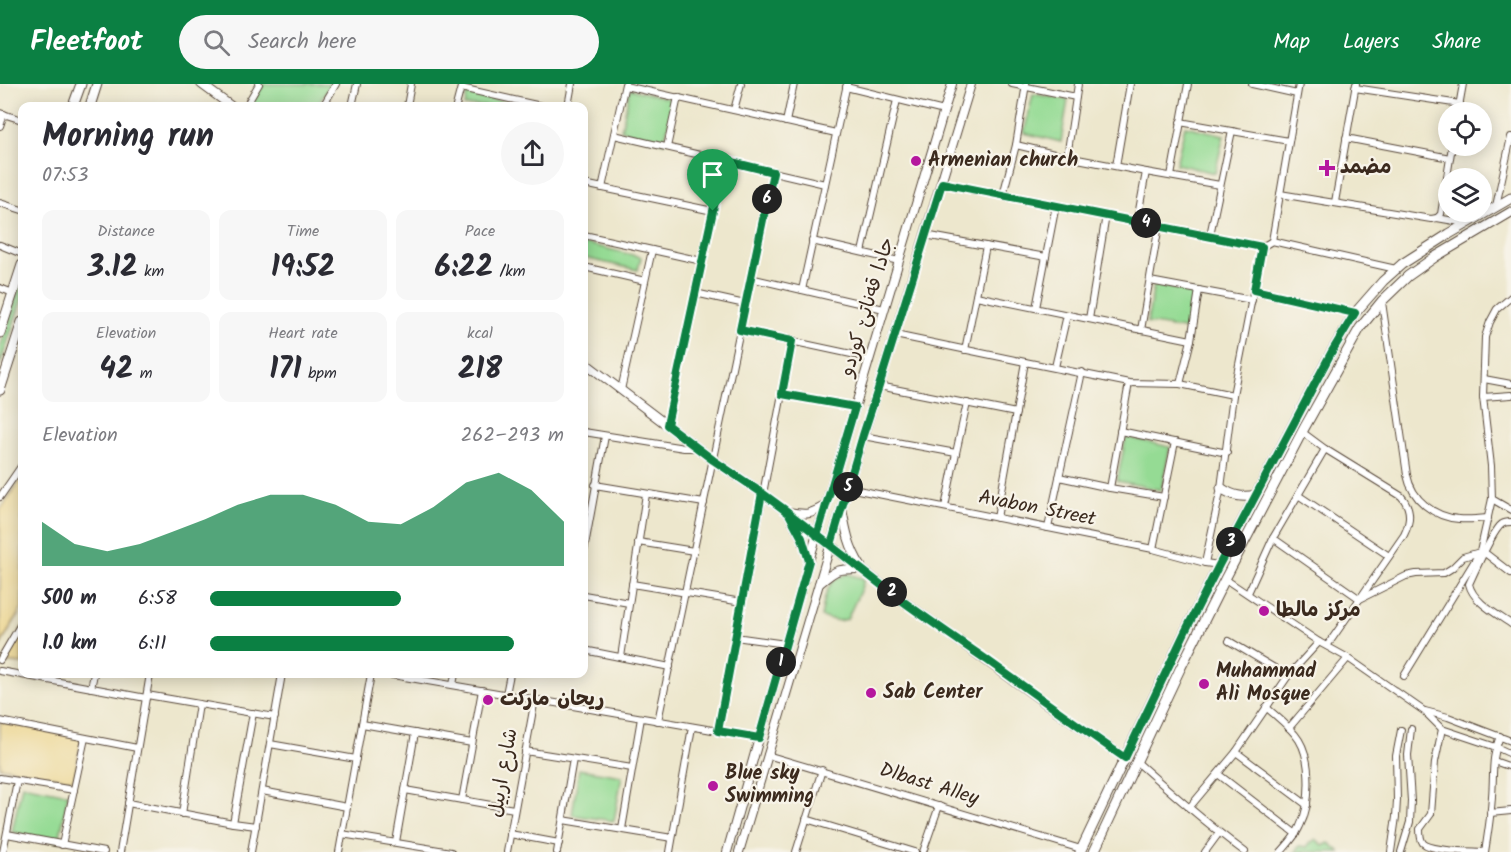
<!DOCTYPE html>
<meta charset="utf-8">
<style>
body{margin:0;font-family:Kalam,"Playpen Sans Arabic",sans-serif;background:#f7f7f7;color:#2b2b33;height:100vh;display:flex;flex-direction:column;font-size:22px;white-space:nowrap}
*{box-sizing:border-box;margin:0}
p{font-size:20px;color:#7c7c81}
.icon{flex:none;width:33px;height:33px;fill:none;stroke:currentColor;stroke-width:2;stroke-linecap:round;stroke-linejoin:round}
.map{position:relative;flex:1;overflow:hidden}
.drawer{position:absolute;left:18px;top:18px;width:570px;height:576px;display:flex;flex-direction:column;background:#fff;border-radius:12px;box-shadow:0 3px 15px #0003}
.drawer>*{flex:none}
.buttons{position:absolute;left:1438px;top:18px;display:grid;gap:12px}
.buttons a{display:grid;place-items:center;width:54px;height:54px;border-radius:50%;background:#fff;box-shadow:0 3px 15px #0003;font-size:30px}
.pin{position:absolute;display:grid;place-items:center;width:51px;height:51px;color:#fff;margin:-62px -26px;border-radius:50% 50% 50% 0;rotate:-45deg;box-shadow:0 0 6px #0007}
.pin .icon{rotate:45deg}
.km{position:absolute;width:30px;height:30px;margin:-15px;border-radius:50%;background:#222;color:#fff;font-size:16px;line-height:30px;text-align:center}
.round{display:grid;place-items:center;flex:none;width:63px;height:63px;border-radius:32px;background:#f7f7f7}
.overview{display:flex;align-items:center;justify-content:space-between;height:102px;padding:0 24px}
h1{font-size:33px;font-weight:700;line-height:45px}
.stats{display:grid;grid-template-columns:repeat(3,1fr);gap:9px;height:102px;padding:6px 24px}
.stats div{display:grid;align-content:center;border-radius:12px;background:#f7f7f7;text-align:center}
.stats b{font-size:30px;font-weight:700}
.stats small{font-size:16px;font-weight:400}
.stats p{font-size:16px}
.chart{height:168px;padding:12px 24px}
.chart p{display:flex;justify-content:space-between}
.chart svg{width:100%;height:108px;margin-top:6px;fill:#0b8043;opacity:.7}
ul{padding:0 24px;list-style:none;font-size:20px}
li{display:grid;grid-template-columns:96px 72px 1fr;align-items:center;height:45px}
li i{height:15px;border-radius:8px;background:#0b8043}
header{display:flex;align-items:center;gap:36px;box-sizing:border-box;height:84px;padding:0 30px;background:#0b8043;color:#fff}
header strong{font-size:28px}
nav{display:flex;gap:33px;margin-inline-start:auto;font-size:21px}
.search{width:420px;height:54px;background:#f7f7f7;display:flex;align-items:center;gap:15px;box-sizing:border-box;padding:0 21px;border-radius:33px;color:#7c7c81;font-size:22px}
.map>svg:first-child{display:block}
</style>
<header>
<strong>Fleetfoot</strong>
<div class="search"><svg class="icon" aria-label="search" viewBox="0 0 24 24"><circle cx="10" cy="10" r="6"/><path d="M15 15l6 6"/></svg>Search here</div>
<nav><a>Map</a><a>Layers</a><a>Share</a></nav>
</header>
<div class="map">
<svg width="1511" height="768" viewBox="0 0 1511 768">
<rect width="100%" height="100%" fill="#f7f3e8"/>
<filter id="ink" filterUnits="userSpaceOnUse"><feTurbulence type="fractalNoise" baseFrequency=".0167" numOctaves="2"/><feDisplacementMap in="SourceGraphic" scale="12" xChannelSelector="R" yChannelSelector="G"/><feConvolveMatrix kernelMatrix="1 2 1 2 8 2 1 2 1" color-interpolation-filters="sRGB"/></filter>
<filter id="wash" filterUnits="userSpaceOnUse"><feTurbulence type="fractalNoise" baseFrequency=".008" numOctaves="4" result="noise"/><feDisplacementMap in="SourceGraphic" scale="24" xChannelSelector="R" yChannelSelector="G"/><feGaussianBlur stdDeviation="1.35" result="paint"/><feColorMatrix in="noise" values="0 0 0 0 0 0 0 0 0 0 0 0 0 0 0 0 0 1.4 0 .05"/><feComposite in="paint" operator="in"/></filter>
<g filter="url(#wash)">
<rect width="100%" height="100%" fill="#ede7cd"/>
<g fill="#95db94" stroke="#688259" stroke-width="1.5">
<polygon points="263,0 331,0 317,22 249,22"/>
<polygon points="630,5 674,16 664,59 621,46"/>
<polygon points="467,10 506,18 505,22 465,22"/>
<polygon points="1033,10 1068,16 1061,58 1024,49"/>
<polygon points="1185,42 1224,51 1215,89 1176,80"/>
<polygon points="584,159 641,173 638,186 584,174"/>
<polygon points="22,193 22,215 0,281 0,264"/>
<polygon points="1154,201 1195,208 1188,246 1147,239"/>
<polygon points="1126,353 1170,363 1161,406 1117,397"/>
<path d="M848 490 864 495 861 505 847 535 839 537 821 533C825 514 825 495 848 490Z"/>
<polygon points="579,685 622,692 614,737 572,731"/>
<polygon points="22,701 68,710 59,758 12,748"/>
<polygon points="1316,755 1323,762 1329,759 1340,768 1295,768 1299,762 1307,763 1309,760"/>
</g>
<g fill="#eeda9e" stroke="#94825e" stroke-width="1.5">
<polygon points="22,394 22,524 0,562 0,426"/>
<polygon points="22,544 22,580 3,578"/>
<polygon points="0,638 82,653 74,696 0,683"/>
</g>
</g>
<g filter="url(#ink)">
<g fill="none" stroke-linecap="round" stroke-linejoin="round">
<g stroke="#564638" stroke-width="8">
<g id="minor">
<polyline points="1012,0 1076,13"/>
<polyline points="1252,0 1297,10"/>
<polyline points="625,2 836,49"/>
<polyline points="846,3 944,27"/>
<polyline points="461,4 541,22"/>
<polyline points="1355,4 1460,20"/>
<polyline points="246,22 259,0"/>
<polyline points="323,22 336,0"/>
<polyline points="352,22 357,0"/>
<polyline points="407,22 411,0"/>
<polyline points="456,22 461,3"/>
<polyline points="568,22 572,0"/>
<polyline points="734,26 741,0"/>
<polyline points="1458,28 1463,0"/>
<polyline points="0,29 22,36"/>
<polyline points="786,38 794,0"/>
<polyline points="1180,38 1289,57"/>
<polyline points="0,42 4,30"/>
<polyline points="614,51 825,100"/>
<polyline points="1346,54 1450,74"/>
<polyline points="1016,61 1067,73 1146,88 1137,137"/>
<polyline points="667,63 678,13"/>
<polyline points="1067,73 1078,0"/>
<polyline points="1116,82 1130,0"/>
<polyline points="1146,88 1220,101"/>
<polyline points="1171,92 1188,0"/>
<polyline points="941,99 1262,163"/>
<polyline points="584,100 713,127"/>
<polyline points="602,104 625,0"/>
<polyline points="1280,110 1431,135 1437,134 1441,130 1452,62"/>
<polyline points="1003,111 1016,61 1026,0"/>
<polyline points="1335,118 1356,0"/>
<polyline points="0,119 22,126"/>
<polyline points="1496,122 1511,53"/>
<polyline points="1437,134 1466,139"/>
<polyline points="584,151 702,177"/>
<polyline points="925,151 1046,173"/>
<polyline points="1210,151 1232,47"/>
<polyline points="812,157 899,177"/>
<polyline points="1272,157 1396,185"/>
<polyline points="0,161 22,170"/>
<polyline points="862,168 897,16"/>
<polyline points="584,183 645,197"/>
<polyline points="750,194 884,225"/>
<polyline points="1150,197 1252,216"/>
<polyline points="0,204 13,209"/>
<polyline points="802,206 847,0"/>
<polyline points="1254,206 1355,229"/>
<polyline points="695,209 745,220"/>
<polyline points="976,212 1191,256"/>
<path d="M1382 218 1407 391C1412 416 1434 433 1459 435 1468 436 1478 435 1488 434"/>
<polyline points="1036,224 1056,121"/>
<polyline points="1089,235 1106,131"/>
<polyline points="739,246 870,274"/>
<polyline points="1141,246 1159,141"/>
<polyline points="895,251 1025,278"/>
<polyline points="965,266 986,162"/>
<polyline points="1055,283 1067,231"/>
<polyline points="1484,295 1511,300"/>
<polyline points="1180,300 1191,256 1199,206"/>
<polyline points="879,302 1016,329"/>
<polyline points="621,306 652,166"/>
<polyline points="782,310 855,323"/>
<polyline points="1483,313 1511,311"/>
<polyline points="667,341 724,76"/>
<polyline points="1120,347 1227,369"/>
<polyline points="584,348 684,364 697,364"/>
<path d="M1302 348 1325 365 1401 412C1412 424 1411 437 1404 451L1327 562"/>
<polyline points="863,352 956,369 945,423"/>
<polyline points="956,369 967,319"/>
<polyline points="1059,393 1110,404 1164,413"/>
<polyline points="595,401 704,419"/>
<polyline points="848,404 1153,465 1205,479 1219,481"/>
<polyline points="1110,404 1129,299"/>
<polyline points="1298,411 1389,472"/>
<polyline points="0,413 22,381"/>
<polyline points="1492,415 1511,426"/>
<polyline points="997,434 1025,278 1129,299 1180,300 1233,311"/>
<path d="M1511 438C1507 438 1505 438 1502 440 1494 445 1474 489 1469 500 1473 518 1497 530 1511 540"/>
<polyline points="1048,444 1082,288"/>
<polyline points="1273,454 1360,515 1406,492 1416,490 1444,489 1452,484 1463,473 1480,468 1485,469 1511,489"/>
<polyline points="638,458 694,467"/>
<polyline points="1153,465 1175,358"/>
<polyline points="584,467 605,352"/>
<polyline points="1205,479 1221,404 1233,311 1262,163 1272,157 1299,0"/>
<polyline points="1225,495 1319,558 1348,574 1424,627 1442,645 1496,663 1511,670"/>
<polyline points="632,500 742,518"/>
<polyline points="1248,509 1273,454 1325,365"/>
<polyline points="584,511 629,519"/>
<polyline points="735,553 786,560"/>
<polyline points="1229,557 1288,592"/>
<polyline points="584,566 670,583"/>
<polyline points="621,573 646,410"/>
<polyline points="0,576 22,538"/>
<polyline points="0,587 146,614"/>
<polyline points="387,590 759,654"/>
<polyline points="1404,592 1480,468 1492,415 1491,382 1483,313 1485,253 1490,238 1497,225 1511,213"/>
<polyline points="453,601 455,590"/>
<polyline points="91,604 94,590"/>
<polyline points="506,610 510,590"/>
<polyline points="147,611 275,633"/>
<path d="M1266 623C1277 633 1291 643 1299 656 1312 677 1311 721 1300 742 1296 752 1288 760 1281 768"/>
<polyline points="1425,627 1448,633 1511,657"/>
<polyline points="0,637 137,664"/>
<polyline points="658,637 773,88"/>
<polyline points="362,640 472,659"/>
<polyline points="1289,644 1348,574"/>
<path d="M1442 645 1435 678 1431 730 1420 745C1420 750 1420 755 1423 759 1432 768 1472 767 1485 768 1488 749 1491 731 1492 712 1494 689 1491 674 1500 652"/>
<polyline points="718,647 792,257"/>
<polyline points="270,660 356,675"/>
<polyline points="525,667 632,684"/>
<polyline points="1236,668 1307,721"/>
<polyline points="767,671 1081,765"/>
<polyline points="1494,677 1511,683"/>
<path d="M1137 678C1172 709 1207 740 1245 768"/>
<polyline points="1218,690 1296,750"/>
<polyline points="0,694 74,706"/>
<polyline points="405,706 514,725"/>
<polyline points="262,707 347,723"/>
<polyline points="462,716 482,606"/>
<polyline points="128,719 233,739 256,742"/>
<polyline points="1189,724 1236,668 1288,592 1319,558"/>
<polyline points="1490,729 1511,727"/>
<polyline points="182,730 199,620"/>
<polyline points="806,735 915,768"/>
<polyline points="563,736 672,754"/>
<polyline points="233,739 253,629"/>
<polyline points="622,745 641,634"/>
<polyline points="7,750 104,768"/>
<polyline points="342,750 451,768"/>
<polyline points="510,750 559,759"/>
<polyline points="396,758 415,649"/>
<polyline points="62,761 85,654"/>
<polyline points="3,768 17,697"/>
<polyline points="120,768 150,590"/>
<polyline points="251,768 282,590"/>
<polyline points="339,768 371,590"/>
<polyline points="507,768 535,615"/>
<polyline points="557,768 573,675"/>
<polyline points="670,768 692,643"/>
<polyline points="796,768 822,686"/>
<polyline points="923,768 939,722"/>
<polyline points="1205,768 1219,749"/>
<polyline points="1391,768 1396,733 1397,716 1396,672 1401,646"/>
<polyline points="1401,768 1410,738 1411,717 1408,671 1411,645"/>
</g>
</g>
<g stroke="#564638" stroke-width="10">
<g id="tertiary">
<polyline points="201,0 231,22"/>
<polyline points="584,278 713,376 762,409 899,514 1048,621 1125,674"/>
<path d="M842 425C846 447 849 463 861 482"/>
<path d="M788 428C807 431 810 431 826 421"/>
<polyline points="790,432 802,454 809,476"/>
<path d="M819 500C838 484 837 485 862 485"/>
<polyline points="727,768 809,477 952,0"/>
<polyline points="739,768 863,352 879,302 971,0"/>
</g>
</g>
<g stroke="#564638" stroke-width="11">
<g id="primary">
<polyline points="73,22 81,0"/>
<polyline points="90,22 97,0"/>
<polyline points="0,249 22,181"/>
<polyline points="0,306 22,238"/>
<path d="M1221 404C1233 412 1242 414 1256 411"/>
<polyline points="1080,768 1185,548 1219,481 1331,269 1355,229 1383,197 1402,180 1449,150 1511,114"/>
<polyline points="1094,768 1180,585 1225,495 1302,348 1360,244 1382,217 1408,192 1435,173 1511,128"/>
</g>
</g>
<use href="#minor" stroke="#fff" stroke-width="6"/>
<use href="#tertiary" stroke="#fff" stroke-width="8"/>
<use href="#primary" stroke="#fff" stroke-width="9"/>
</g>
</g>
<g fill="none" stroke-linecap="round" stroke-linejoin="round" filter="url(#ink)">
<g stroke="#fff" stroke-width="12">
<path id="route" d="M713 127 667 341 713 376 762 409 788 428 802 454 809 477 759 654 718 647 762 409C806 442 849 476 893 510 924 533 955 554 987 576 1033 609 1078 642 1125 674L1185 548 1219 481 1331 269 1355 229 1254 206 1262 163 942 99 879 302 863 351 831 461 817 452 855 323 782 310 792 257 740 246 773 88 724 76 713 127"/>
</g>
<use href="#route" stroke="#0b8043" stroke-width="8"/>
</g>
<g fill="#b5179e" stroke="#f7f3e8" stroke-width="2">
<circle cx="916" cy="77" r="6"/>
<path d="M1324 75h6v6h6v6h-6v6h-6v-6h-6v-6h6z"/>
<circle cx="1264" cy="527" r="6"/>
<circle cx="1204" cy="600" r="6"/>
<circle cx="871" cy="609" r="6"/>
<circle cx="488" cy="616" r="6"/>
<circle cx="713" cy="702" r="6"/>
</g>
<g text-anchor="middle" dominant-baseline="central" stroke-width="4.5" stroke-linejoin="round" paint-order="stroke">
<g font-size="20" font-weight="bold" fill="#3b2a1e" stroke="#f7f3e8" text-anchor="start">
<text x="928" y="77">Armenian church</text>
<text x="1340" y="84">مضمد</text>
<text x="1276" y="527">مركز مالطا</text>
<text x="1216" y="588">Muhammad<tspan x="1216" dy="23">Ali Mosque</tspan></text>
<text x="883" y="609">Sab Center</text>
<text x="500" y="616">ريحان ماركت</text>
<text x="725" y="690">Blue sky<tspan x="725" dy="23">Swimming</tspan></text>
</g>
<g font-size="20" fill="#3b2a1e" stroke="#f7f3e8">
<text transform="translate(868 223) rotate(-73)">جادا قەناتێ کوردو</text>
<text transform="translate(1037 425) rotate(11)">Avabon Street</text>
<text transform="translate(504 689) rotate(-80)">شارع اربيل</text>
<text transform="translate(929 701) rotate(17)">Dlbast Alley</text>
</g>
</g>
</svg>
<div class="buttons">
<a><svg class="icon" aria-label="locate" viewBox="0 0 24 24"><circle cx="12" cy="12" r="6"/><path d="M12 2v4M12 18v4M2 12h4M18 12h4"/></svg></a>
<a><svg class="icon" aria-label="layers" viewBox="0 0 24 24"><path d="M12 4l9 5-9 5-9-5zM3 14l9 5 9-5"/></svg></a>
</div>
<div class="pin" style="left:713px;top:127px;background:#1e9e55"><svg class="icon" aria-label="arrive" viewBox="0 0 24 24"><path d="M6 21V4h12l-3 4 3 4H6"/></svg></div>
<b class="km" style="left:781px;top:578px">1</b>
<b class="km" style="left:892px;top:508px">2</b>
<b class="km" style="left:1231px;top:458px">3</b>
<b class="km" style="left:1146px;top:139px">4</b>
<b class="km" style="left:848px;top:403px">5</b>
<b class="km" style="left:767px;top:115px">6</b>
<section class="drawer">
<div class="overview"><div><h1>Morning run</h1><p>07:53</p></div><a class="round"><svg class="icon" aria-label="share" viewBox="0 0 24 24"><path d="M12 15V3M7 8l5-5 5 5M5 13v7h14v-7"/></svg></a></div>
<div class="stats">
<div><p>Distance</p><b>3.12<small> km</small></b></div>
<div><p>Time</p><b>19:52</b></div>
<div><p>Pace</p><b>6:22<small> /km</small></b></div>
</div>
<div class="stats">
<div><p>Elevation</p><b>42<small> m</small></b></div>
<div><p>Heart rate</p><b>171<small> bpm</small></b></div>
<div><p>kcal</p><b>218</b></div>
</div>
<div class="chart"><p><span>Elevation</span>262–293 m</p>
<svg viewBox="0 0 160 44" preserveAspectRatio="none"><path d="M0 44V26L10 35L20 38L30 35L40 30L50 25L60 19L70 15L80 15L90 19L100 26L110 27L120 20L130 10L140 6L150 13L160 26V44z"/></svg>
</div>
<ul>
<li><b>500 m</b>6:58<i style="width:54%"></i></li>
<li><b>1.0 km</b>6:11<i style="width:86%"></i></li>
</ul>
</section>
</div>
